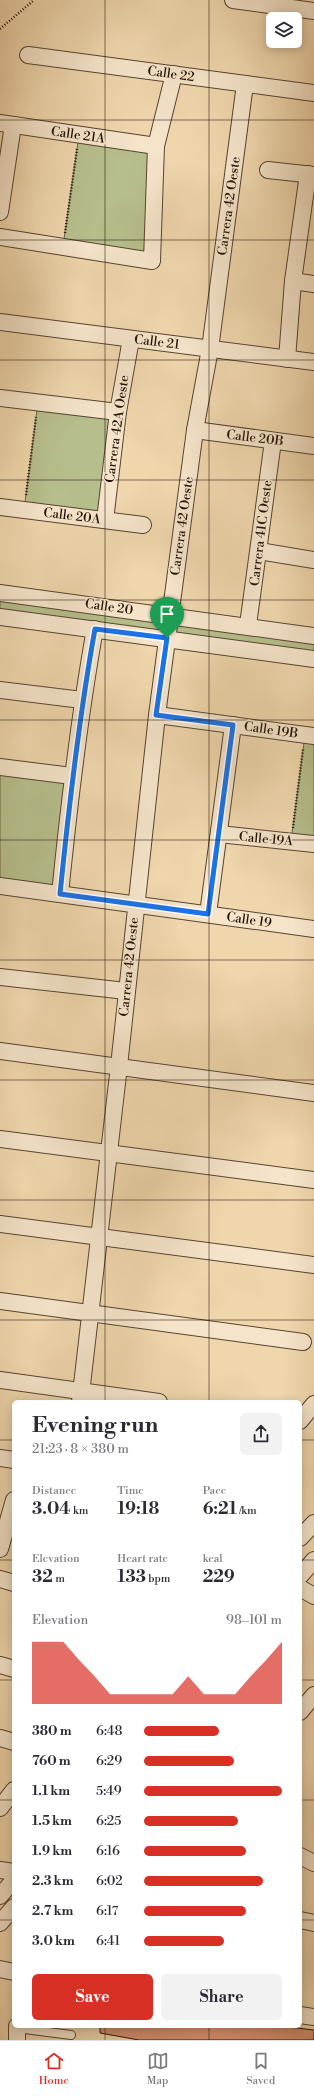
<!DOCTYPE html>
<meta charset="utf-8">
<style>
body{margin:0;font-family:"Libre Bodoni",serif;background:#f2f2f3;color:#2b2b33;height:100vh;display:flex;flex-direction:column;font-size:15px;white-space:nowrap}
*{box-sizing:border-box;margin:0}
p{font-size:13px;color:#7c7c81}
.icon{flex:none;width:22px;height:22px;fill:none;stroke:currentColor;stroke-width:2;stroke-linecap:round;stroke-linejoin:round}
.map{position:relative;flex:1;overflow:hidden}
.panel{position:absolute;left:12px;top:1400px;width:290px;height:628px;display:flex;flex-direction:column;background:#fff;border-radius:6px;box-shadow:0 2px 10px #0003}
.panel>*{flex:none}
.fabs{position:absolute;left:266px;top:12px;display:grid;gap:8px}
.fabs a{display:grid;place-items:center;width:36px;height:36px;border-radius:6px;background:#fff;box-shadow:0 2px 10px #0003;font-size:20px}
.pin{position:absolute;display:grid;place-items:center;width:34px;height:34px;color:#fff;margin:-41px -17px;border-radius:50% 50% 50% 0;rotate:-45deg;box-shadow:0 0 4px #0007}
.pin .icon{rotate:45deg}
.round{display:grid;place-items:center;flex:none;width:42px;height:42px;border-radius:6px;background:#f2f2f3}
.head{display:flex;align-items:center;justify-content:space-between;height:68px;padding:0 20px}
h1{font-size:22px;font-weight:800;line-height:30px}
.metrics{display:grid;grid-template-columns:repeat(3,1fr);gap:6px;height:68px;padding:4px 20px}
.metrics div{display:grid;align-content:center}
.metrics b{font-size:17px;font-weight:800}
.metrics small{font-size:11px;font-weight:400}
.metrics p{font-size:11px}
.chart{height:112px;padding:8px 20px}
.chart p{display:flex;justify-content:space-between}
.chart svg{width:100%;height:72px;margin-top:4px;fill:#d93025;opacity:.7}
.cta{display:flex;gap:8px;margin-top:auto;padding:8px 20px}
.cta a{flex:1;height:46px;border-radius:6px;background:#d93025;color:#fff;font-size:16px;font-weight:800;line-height:46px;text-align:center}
.cta a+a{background:#f2f2f3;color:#2b2b33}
ul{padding:0 20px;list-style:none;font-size:13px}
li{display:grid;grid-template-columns:64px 48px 1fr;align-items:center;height:30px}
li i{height:10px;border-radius:5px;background:#d93025}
.dock{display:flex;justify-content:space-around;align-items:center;height:56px;border-top:1px solid #e1e1e2;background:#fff;font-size:11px;color:#7c7c81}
.dock a{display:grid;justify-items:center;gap:2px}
.dock .on{color:#d93025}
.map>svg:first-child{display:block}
</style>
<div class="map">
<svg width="314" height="2040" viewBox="0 0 314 2040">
<rect width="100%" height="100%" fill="#efd6ad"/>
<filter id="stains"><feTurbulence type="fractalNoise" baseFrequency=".005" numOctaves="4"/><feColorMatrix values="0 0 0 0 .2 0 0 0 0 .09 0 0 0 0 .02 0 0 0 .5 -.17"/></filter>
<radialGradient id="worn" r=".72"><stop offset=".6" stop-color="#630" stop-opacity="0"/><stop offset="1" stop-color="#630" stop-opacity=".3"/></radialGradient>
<g fill="#b6be8c" stroke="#6c6849">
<polygon points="79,135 156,146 152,261 63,246"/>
<polygon points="38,402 118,412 105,520 24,510"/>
<polygon points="0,593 314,636 314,659 0,617"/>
<polygon points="305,735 314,736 314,844 291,841"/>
<polygon points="0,767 72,776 60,894 0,886"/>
</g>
<polygon fill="#d38b6b" stroke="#231306" points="100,2026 280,2026 314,2030 314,2040 139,2040 100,2033"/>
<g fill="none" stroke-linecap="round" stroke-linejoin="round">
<g stroke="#564430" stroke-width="10">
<polyline id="lane" points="17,2028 71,2035"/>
</g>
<g stroke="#564430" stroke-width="18">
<g id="street">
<polyline points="233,0 314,11"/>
<polyline points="28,55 314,93"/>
<polyline points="0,123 156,146"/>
<polyline points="268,170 314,175"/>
<polyline points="0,212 13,125"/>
<polyline points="0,237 152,261 156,146 174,74"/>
<polyline points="293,281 314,284"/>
<polyline points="0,322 314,362"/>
<polyline points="287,359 293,281 308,174"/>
<polyline points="0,398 118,412"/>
<polyline points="195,430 314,446"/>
<polyline points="0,507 143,525"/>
<polyline points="105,520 118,412 131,339"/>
<polyline points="259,551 314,560"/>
<polyline points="0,593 314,636"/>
<polyline points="0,617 314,659"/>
<polyline points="248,625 273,441"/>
<polyline points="0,690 82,700"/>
<polyline points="157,715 314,736"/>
<polyline points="0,767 72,776"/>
<polyline points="219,834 314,844"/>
<polyline points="0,886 314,929"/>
<path d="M60 894C69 805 79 717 95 629"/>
<polyline points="208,914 233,725"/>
<polyline points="0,977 126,991"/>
<polyline points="0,1051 314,1093"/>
<polyline points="0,1139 314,1180"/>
<polyline points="0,1224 314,1265"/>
<polyline points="0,1301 303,1342"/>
<polyline points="0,1380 159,1402"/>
<polyline points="80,1402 119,1066 157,715 195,430 210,349 245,84"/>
<polyline points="300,1421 314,1404"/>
<polyline points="0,1458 14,1460"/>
<polyline points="300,1538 314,1523"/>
<polyline points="0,1549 14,1500"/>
<polyline points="300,1576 314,1560"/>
<polyline points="0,1579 14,1583"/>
<polyline points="300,1588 314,1596"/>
<polyline points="0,1665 14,1669"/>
<polyline points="300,1712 314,1695"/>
<polyline points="0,1738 14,1742"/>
<polyline points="0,1808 14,1790"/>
<polyline points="300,1856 314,1863"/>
<polyline points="0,1870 14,1872"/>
<polyline points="0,1896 14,1880"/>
<polyline points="300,1920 314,1923"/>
<polyline points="0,1923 14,1907"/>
<polyline points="0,1969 14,1972"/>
<polyline points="300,2015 314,2017"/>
<polyline points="17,2040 17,2026"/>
</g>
</g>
<g stroke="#231306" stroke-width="2.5" stroke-dasharray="1 2" stroke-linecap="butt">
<polyline points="0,29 34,0"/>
<polyline points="65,233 77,149"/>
<polyline points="26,495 36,417"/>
<polyline points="293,828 303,749"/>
</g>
<use href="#lane" stroke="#f5e4ca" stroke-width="8"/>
<use href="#street" stroke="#f5e4ca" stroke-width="16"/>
</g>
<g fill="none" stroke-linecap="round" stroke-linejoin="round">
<g stroke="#fff" stroke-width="8">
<path id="route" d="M95 629 167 638 156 715 233 725 208 914 60 894C69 805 79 717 95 629Z"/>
</g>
<use href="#route" stroke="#1a73e8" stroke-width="5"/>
</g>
<path fill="none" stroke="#231306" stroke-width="1" stroke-opacity="0.55" d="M105 0V1402M209 0V1402M0 120H314M0 240H314M0 360H314M0 480H314M0 600H314M0 720H314M0 840H314M0 960H314M0 1080H314M0 1200H314M0 1320H314M0 1440H14M300 1440H314M0 1560H14M300 1560H314M0 1680H14M300 1680H314M0 1800H14M300 1800H314M0 1920H14M300 1920H314M105 2026V2040M209 2026V2040"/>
<g text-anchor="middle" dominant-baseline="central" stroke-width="3" stroke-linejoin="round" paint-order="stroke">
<g font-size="13" fill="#231306" stroke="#f5e4ca">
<text transform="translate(171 74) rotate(8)">Calle 22</text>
<text transform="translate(78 135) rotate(8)">Calle 21A</text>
<text transform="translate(229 206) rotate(-82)">Carrera 42 Oeste</text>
<text transform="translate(157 342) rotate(7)">Calle 21</text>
<text transform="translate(117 429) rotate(-82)">Carrera 42A Oeste</text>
<text transform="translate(255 438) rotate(7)">Calle 20B</text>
<text transform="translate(72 516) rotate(7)">Calle 20A</text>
<text transform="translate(182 526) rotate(-82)">Carrera 42 Oeste</text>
<text transform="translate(261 533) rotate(-83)">Carrera 41C Oeste</text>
<text transform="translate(109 607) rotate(8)">Calle 20</text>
<text transform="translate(271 730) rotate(8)">Calle 19B</text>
<text transform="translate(266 839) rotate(5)">Calle 19A</text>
<text transform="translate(249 920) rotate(8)">Calle 19</text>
<text transform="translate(129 967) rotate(-84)">Carrera 42 Oeste</text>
</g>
</g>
<rect width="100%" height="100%" filter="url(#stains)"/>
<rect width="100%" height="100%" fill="url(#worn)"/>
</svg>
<div class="fabs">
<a><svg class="icon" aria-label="layers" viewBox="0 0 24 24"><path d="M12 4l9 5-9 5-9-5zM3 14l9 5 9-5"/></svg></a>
</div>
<div class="pin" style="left:167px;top:638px;background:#1e9e55"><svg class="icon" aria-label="arrive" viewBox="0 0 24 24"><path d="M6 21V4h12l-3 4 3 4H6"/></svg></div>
<section class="panel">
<div class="head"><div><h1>Evening run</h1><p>21:23 · 8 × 380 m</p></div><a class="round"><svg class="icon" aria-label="share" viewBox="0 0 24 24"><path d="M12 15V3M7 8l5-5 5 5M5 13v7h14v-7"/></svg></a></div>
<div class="metrics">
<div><p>Distance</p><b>3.04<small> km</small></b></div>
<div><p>Time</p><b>19:18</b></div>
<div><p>Pace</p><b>6:21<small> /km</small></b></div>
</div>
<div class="metrics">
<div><p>Elevation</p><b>32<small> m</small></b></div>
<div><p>Heart rate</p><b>133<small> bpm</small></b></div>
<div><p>kcal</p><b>229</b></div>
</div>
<div class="chart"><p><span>Elevation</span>98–101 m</p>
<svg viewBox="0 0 160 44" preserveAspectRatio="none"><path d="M0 44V6L10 6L20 6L30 17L40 27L50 38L60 38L70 38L80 38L90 38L100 27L110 38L120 38L130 38L140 27L150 17L160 6V44z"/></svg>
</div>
<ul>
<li><b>380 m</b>6:48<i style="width:54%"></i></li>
<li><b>760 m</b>6:29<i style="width:65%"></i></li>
<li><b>1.1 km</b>5:49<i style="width:100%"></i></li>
<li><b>1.5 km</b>6:25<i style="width:68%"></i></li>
<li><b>1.9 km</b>6:16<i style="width:74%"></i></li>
<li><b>2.3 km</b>6:02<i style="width:86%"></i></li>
<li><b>2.7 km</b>6:17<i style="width:74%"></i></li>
<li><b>3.0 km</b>6:41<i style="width:58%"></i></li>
</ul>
<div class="cta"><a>Save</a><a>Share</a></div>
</section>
</div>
<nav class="dock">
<a class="on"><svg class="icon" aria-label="home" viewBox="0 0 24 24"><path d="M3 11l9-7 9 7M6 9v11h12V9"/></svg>Home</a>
<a><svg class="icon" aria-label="map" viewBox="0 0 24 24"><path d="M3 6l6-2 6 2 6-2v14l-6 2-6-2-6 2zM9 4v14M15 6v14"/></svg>Map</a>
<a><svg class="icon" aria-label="saved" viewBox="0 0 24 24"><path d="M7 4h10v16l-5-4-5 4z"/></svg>Saved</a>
</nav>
